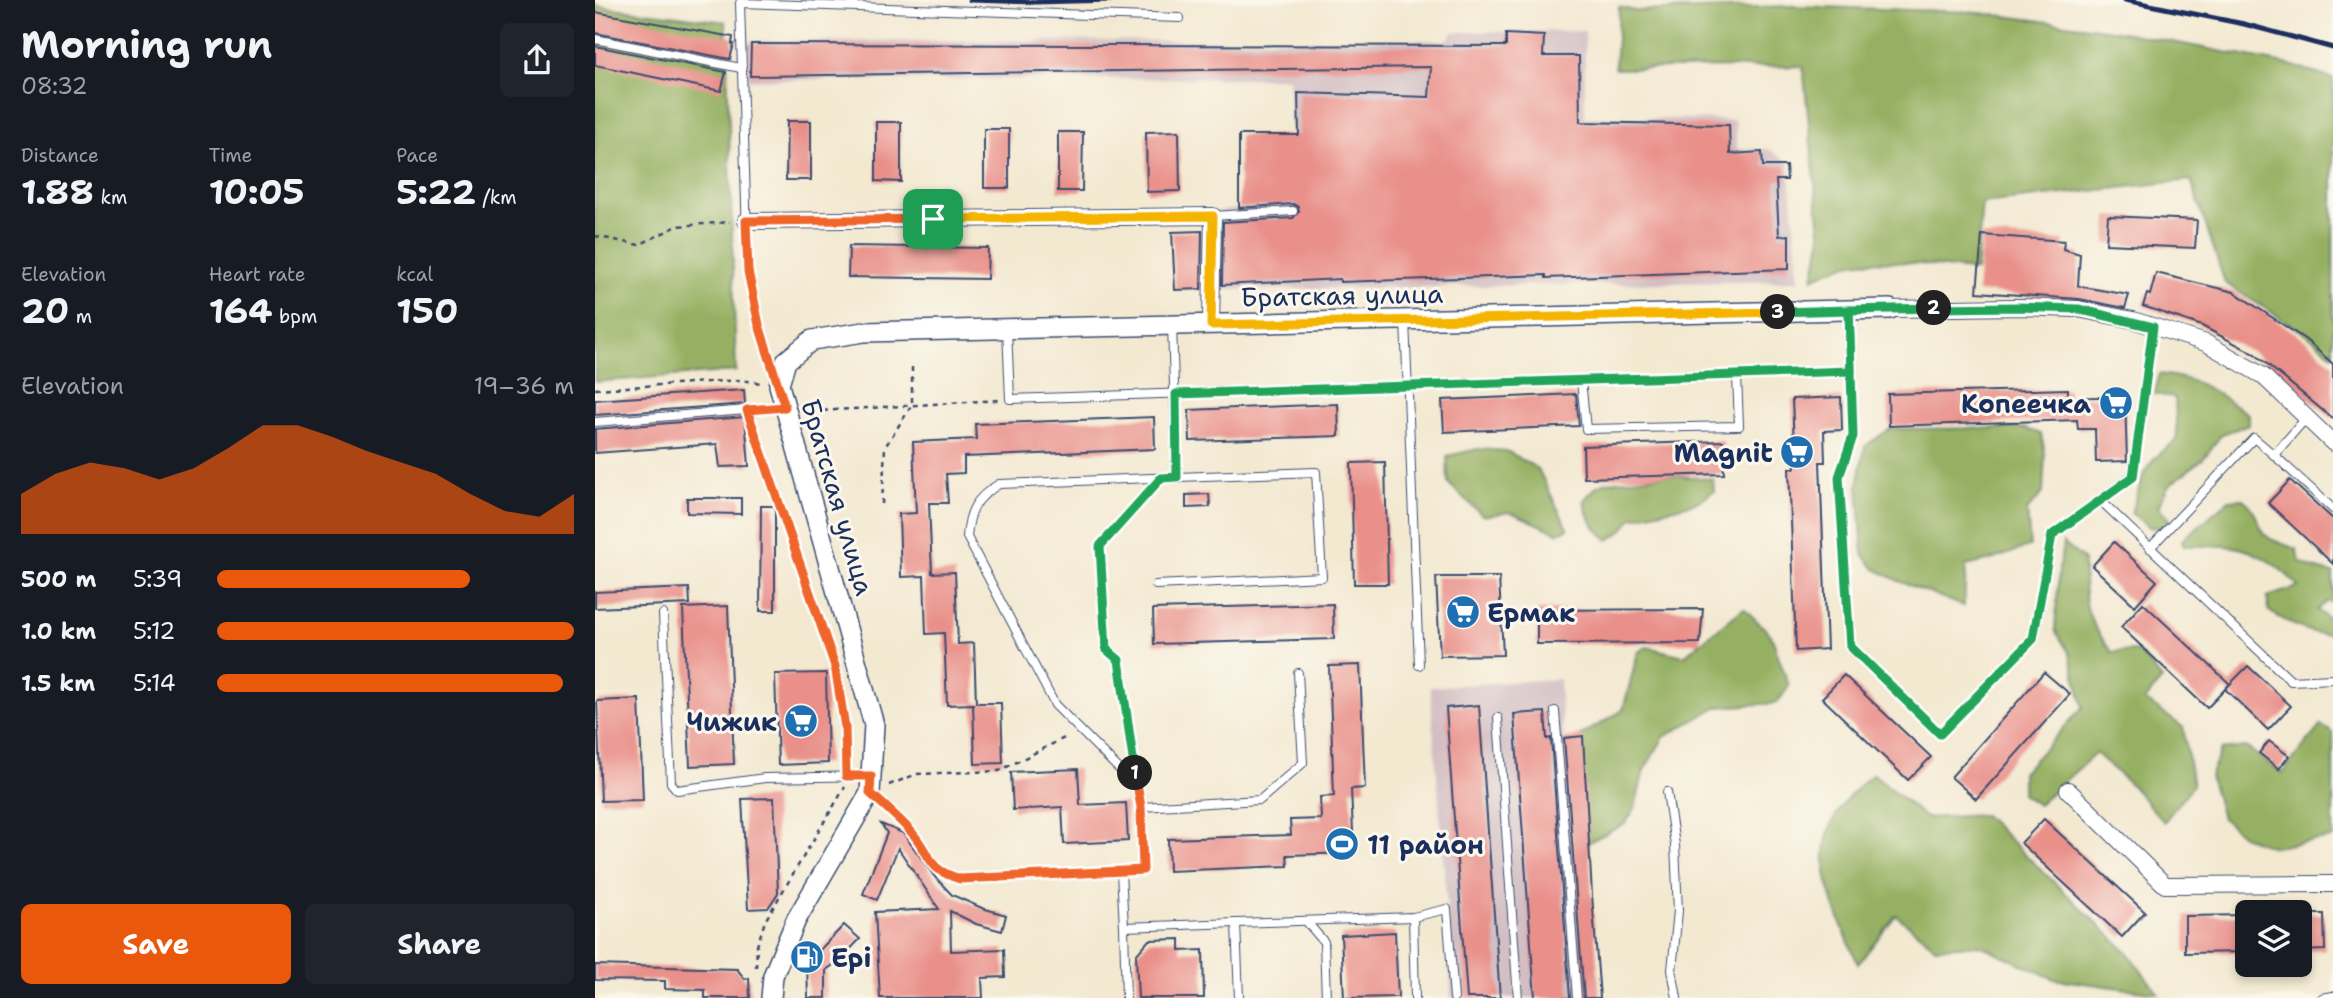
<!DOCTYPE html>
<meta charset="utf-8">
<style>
body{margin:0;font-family:"Shantell Sans",sans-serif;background:#20242c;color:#f1f3f6;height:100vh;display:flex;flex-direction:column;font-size:26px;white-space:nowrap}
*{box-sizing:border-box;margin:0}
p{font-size:23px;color:#9ea1a6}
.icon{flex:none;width:38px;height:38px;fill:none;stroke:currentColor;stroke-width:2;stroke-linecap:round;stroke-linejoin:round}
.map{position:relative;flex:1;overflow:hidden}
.details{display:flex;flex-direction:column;background:#171b24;width:595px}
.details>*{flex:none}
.buttons{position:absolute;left:1640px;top:900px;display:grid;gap:14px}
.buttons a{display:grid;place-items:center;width:77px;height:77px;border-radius:10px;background:#171b24;box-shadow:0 4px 10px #0003;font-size:35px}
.pin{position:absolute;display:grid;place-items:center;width:60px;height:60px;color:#fff;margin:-30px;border-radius:14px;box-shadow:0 4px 10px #0006}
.km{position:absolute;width:35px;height:35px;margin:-18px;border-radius:50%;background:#222;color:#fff;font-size:19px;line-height:35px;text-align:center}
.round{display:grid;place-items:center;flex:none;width:74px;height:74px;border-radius:10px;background:#20242c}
.head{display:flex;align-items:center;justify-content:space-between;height:119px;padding:0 21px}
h1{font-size:38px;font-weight:700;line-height:52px}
.metrics{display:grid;grid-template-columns:repeat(3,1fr);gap:10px;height:119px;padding:7px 21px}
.metrics div{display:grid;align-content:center}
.metrics b{font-size:35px;font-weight:700}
.metrics small{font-size:19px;font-weight:400}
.metrics p{font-size:19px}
.chart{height:196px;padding:14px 21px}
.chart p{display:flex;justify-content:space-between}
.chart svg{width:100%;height:126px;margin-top:7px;fill:#ea580c;opacity:.7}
.action{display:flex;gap:14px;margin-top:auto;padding:14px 21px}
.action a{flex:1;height:80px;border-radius:10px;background:#ea580c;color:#fff;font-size:28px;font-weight:700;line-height:80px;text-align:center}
.action a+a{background:#20242c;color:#f1f3f6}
ul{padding:0 21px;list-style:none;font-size:23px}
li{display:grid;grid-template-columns:112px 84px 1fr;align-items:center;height:52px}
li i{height:18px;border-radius:9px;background:#ea580c}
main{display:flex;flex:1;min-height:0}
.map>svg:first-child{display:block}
</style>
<main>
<section class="details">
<div class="head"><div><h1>Morning run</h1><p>08:32</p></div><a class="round"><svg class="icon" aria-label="share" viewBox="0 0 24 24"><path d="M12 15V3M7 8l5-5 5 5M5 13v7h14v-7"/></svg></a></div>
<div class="metrics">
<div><p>Distance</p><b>1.88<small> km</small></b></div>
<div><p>Time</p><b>10:05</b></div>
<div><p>Pace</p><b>5:22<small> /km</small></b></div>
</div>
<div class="metrics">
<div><p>Elevation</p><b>20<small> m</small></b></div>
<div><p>Heart rate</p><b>164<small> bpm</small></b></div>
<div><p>kcal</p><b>150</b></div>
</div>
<div class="chart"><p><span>Elevation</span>19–36 m</p>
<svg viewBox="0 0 160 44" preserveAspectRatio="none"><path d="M0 44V30L10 23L20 19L30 21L40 25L50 21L60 14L70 6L80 6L90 10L100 15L110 19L120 23L130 30L140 36L150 38L160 30V44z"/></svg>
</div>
<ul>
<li><b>500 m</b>5:39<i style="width:71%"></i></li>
<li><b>1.0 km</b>5:12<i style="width:100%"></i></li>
<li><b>1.5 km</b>5:14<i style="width:97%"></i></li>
</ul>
<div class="action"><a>Save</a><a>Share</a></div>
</section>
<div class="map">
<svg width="1738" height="998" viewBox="0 0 1738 998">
<rect width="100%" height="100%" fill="#fbf7ec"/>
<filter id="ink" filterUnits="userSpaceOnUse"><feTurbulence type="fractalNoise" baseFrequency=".0143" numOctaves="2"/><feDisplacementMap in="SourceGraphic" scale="14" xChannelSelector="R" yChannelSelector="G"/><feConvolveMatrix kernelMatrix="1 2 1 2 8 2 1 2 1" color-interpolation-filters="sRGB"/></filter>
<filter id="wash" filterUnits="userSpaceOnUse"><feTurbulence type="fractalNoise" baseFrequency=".00686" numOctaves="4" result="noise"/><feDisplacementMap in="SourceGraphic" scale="28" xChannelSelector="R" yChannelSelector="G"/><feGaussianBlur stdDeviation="1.57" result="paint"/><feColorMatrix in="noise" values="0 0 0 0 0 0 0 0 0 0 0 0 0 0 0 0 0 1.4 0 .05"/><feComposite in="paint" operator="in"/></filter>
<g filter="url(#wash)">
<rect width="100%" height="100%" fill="#f3e9d1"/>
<g fill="#d2bec3">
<polygon points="990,31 990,117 1140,120 1142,149 1174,149 1194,163 1204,281 620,290 623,211 702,203 693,78 153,80 153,41 852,40 858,32"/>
<polygon points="964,679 988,998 856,998 852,909 835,687"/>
</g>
<g fill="#95b062" stroke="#587060" stroke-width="2">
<polygon points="0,6 131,22 141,371 0,382"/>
<path d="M1196 6 1378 12 1517 30 1695 65 1738 79V355L1714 336 1630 283 1596 180 1387 203 1381 270C1348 268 1291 257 1259 263 1245 265 1231 272 1218 278L1226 241 1208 66 1020 69 1024 7 1040 11Z"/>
<path d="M1564 374C1604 378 1621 392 1653 414V425L1627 434 1608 459 1573 486 1563 507 1574 518 1571 526 1556 528 1536 513 1549 473 1559 459 1582 439 1580 398 1560 394Z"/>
<polygon points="1429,428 1446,434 1450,453 1448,493 1432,510 1435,546 1396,560 1371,566 1369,606 1306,582 1280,569 1268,554 1263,485 1270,446 1295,429"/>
<polygon points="883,449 912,451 943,469 973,529 963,533 916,512 888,516 853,483 852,456"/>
<path d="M1072 475 1118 479 1119 491 1100 503 1037 518 1026 532 1013 540C999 528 992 518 989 500L1002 486 1012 482Z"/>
<path d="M1648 499C1664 510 1661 528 1674 538 1678 541 1693 545 1701 549L1705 562 1717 568 1738 573V603L1732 601 1722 610 1737 621 1738 633C1718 638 1691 621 1674 611L1672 597 1703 587C1689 569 1663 551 1639 547 1623 545 1606 546 1589 546L1587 540 1634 500Z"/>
<path d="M1468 543 1489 560C1489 605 1489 616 1517 652L1543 651 1567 679 1550 700 1588 727 1598 785 1569 822 1535 784 1501 753 1443 805 1427 794V773L1488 707 1475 654 1460 630 1464 570Z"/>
<polygon points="1149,608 1176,635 1194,686 1182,703 1122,707 1069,737 1049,770 1040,808 1030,824 994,842 977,741 1028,710 1043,652 1052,647 1089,656"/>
<polygon points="1726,725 1738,733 1738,838 1678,847 1650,837 1627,818 1615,776 1626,750 1651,747 1687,773"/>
<path d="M1278 774 1331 818 1389 815 1531 951 1563 993 1459 979 1385 945 1340 947 1301 915 1263 964C1231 888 1202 835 1278 774Z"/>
</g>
<g id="blocks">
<g fill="#e9908a">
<polygon points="0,12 138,37 137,44 139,44 135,59 0,33"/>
<polygon points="911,34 949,36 948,56 984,56 985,122 1134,125 1135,154 1167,152 1168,166 1191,166 1192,180 1181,180 1184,236 1194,235 1194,269 951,278 951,275 745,282 745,279 627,285 628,222 698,218 704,211 703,207 698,204 644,208 644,135 704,135 703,93 834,97 836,67 155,76 156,44 911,46"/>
<polygon points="0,46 131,72 126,91 0,65"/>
<polygon points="192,121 216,121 216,180 191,180"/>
<polygon points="281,122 306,122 306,182 281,181"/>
<rect x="389" y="129" width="25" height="59"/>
<polygon points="584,131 585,191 552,192 551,132"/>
<polygon points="463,132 488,132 487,191 463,191"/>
<polygon points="1513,216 1602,220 1600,248 1511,244"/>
<polygon points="607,231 606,289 580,290 577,232"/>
<polygon points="1387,235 1469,241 1468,249 1485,254 1483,286 1534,295 1530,308 1484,299 1382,292"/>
<polygon points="254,246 393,248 392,279 253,277"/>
<polygon points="1561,273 1639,292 1711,340 1738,364 1738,419 1660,354 1607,326 1548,306 1552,294 1555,295"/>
<polygon points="1473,389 1473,398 1530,396 1532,461 1501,462 1500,429 1483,429 1482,420 1294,426 1293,394"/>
<polygon points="149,390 150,404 0,415 0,400"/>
<polygon points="981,394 984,426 849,432 847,400"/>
<polygon points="1246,397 1247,430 1229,431 1230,462 1225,462 1232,649 1201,651 1194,468 1200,468 1197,399"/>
<polygon points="743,404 744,436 595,441 594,410"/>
<polygon points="150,417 154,466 125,467 122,444 0,453 0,429"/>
<polygon points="559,417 560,449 369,457 369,473 351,474 353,503 334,503 337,573 360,572 363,644 379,643 381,703 406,703 408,763 380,764 378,704 352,705 349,633 331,634 329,576 306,577 304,514 321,513 318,442 381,439 380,424"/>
<polygon points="1128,441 1129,474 989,478 988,446"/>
<polygon points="790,462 793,584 759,584 756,463"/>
<polygon points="1695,480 1738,519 1738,564 1673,503"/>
<polygon points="614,494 615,507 591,508 591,495"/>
<polygon points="92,498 146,498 146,514 92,513"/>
<polygon points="166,506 180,506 180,611 165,611"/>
<polygon points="1519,542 1562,581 1540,606 1497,566"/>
<polygon points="841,577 904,577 908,655 845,656"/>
<polygon points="94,588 95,604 0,608 0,592"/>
<polygon points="1548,603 1635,684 1612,708 1526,627"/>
<polygon points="738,604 739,639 559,644 558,609"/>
<polygon points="133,606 139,764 95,766 88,608"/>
<polygon points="1108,609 1105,643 942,644 942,610"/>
<polygon points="765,665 770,788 756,789 759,853 692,855 693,866 574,871 573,839 696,835 695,820 726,819 725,797 739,796 734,666"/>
<polygon points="1653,666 1696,706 1673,730 1630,689"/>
<polygon points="1449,672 1475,694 1381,799 1356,777"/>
<polygon points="231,673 233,763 183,765 180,674"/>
<polygon points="1249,675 1336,757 1313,780 1227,698"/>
<polygon points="44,699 48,800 6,801 2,701"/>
<polygon points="884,705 905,998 872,998 851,708"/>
<polygon points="950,712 952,739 956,738 975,998 940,998 919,714"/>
<polygon points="988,736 997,895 1005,998 989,998 969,738"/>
<polygon points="1674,741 1694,756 1684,769 1664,753"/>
<polygon points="483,769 485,805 531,803 533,841 469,844 467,807 418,810 416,772"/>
<polygon points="179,798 183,893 173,908 153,909 147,799"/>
<polygon points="1449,819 1550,912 1527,937 1426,843"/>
<polygon points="286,824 308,833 340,877 357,895 387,908 411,915 407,931 381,924 355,911 356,951 409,949 410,977 387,978 388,998 285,998 280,912 344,909 303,848 282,900 268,894 292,833"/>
<polygon points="1704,914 1729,914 1730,950 1704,951"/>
<polygon points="1652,915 1652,952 1590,953 1590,916"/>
<polygon points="249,925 265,939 244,961 231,970 231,998 213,998 212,963"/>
<polygon points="800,932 803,997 749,998 746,935"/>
<polygon points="585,939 585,951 608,950 609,998 543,998 541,955 554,940"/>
<polygon points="0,965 142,969 150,979 154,978 155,998 110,998 110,990 70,989 70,981 0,980"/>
</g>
</g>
</g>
<g filter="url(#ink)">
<use href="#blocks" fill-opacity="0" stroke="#3b4b6f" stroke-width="2"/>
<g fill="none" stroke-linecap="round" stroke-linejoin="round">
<g stroke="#3b4b6f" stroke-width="10">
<g id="service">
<polyline points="0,39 146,68"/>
<polyline points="618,216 698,211"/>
<polyline points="1254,312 1258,436 1244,477 1255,646 1345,734 1439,639 1457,535 1537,476 1558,327"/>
<polyline points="810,320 824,665"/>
<path d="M577 325 582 477 404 484C381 498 374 510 372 537L460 705 541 786 546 807 665 800 708 763 703 673"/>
<polyline points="412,329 415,399 1256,371"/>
<polyline points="182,379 164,325 153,271 145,3 585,18"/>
<polyline points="986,380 991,429 1144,426 1142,375"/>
<polyline points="1712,417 1679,455 1738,509"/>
<polyline points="0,422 190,407"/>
<polyline points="1505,500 1696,681 1738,679"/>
<polyline points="1555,548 1659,438 1679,455"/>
<polyline points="561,585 727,577 721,472 582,477"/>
<polyline points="68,614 76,783 82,790 170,778 276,776"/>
<polyline points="960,711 982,998"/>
<polyline points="903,718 923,998"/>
<polyline points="1072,792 1080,845 1083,911 1077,970 1082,998"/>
<path d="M275 793C290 806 307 820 319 835 338 859 332 869 365 879L526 872 529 927 818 917 852 909 859 998"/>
<polyline points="526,872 548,870 546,807"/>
<polyline points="818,917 820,998"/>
<polyline points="711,921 729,942 731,998"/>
<polyline points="641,923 644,998"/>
<polyline points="529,927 531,998"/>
<polyline points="1727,998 1738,996"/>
</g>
</g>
<g stroke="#3b4b6f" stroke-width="18">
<g id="minor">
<polyline points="151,221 618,216 616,325"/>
<polyline points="1295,309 1422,307 1483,309 1538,320 1611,343 1668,376 1738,443"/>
<polyline points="1473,790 1570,885 1738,884"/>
</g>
</g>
<g stroke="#3b4b6f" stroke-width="22">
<polyline id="tertiary" points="176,998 178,976 201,920 275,793 279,725 184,385 191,361 217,340 269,332 1295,309"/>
</g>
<g stroke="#3b4b6f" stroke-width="2.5" stroke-dasharray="5 5" stroke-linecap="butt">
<polyline points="0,236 44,245 82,226 135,222"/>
<polyline points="0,389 145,380 167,383"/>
<polyline points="208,412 404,400"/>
<polyline points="156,421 240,666 249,727 250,763"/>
<polyline points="287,504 290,447 317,405 317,366"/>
<polyline points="539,765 524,660 511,649 505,546 555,491"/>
<polyline points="294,785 322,774 404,771 473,736"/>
<polyline points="161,967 162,946 170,921 250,787"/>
</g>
<use href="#service" stroke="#fff" stroke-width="8"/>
<use href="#minor" stroke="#fff" stroke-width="16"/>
<use href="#tertiary" stroke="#fff" stroke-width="19"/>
<g stroke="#1b2f5e" stroke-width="5">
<polyline points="375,0 441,2 517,0"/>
<polyline points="1530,0 1649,24 1738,48"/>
</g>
</g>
</g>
<g fill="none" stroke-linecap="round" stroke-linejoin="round" filter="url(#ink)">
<g stroke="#fff" stroke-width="14">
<path id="split-1" d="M338 219 151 221 153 271 164 325 190 407 152 410 240 666 250 727 251 776H276L275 793C290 806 306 820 319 835 338 859 332 869 365 879L548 870 546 807 540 773"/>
</g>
<g stroke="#fff" stroke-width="14">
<polyline id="split-2" points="540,773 524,660 511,649 505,546 566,478 582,477 581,394 1256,371 1254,310 1339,308"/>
</g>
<g stroke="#fff" stroke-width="14">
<polyline id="split-3" points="1183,312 1254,310 1258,436 1244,477 1255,646 1345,734 1438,639 1457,535 1538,477 1558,327 1483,309 1422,307 1339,308"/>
</g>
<g stroke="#fff" stroke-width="14">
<polyline id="split-4" points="338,219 618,216 616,325 1183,312"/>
</g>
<use href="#split-1" stroke="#f0652b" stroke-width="9"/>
<use href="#split-2" stroke="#22a559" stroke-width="9"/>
<use href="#split-3" stroke="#22a559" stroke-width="9"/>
<use href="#split-4" stroke="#f5b400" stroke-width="9"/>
</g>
<defs>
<g id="supermarket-disc" transform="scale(1.75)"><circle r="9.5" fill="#1f6fb2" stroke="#fbf7ec"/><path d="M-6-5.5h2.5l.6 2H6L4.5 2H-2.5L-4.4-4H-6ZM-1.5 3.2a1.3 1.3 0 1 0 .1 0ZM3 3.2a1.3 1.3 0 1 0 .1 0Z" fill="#fff"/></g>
<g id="stadium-disc" transform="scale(1.75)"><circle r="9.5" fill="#1f6fb2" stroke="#fbf7ec"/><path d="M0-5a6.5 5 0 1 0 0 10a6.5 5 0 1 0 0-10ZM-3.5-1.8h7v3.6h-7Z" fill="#fff"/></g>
<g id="fuel-disc" transform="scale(1.75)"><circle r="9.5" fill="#1f6fb2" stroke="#fbf7ec"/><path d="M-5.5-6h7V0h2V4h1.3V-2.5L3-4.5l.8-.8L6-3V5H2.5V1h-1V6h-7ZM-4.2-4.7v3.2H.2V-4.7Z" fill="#fff"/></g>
</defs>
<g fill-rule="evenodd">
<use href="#supermarket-disc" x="1521" y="403"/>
<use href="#supermarket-disc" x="1202" y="452"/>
<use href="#supermarket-disc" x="868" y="612"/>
<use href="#supermarket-disc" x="206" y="721"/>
<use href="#stadium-disc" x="747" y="844"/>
<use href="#fuel-disc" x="212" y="957"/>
</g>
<g text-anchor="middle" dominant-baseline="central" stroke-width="6" stroke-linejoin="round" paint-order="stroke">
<g font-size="26" fill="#1b2f5e" stroke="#fbf7ec">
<text transform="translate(747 295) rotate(-1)">Братская улица</text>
<text transform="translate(243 497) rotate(74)">Братская улица</text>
</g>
<g font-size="26" font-weight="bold" fill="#1b2f5e" stroke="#fbf7ec" text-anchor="end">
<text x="1496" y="403">Копеечка</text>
<text x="1178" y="452">Magnit</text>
<text x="892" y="612" text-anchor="start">Ермак</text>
<text x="182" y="721">Чижик</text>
<text x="772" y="844" text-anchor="start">11 район</text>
<text x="236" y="957" text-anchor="start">Epi</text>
</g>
</g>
</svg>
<div class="buttons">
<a><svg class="icon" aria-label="layers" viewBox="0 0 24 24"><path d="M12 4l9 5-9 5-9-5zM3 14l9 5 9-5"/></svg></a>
</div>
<div class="pin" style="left:338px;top:219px;background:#1e9e55"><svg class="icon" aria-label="arrive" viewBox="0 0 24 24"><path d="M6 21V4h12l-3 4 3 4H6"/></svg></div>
<b class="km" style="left:540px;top:773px">1</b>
<b class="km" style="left:1339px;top:308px">2</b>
<b class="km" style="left:1183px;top:312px">3</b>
</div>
</main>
